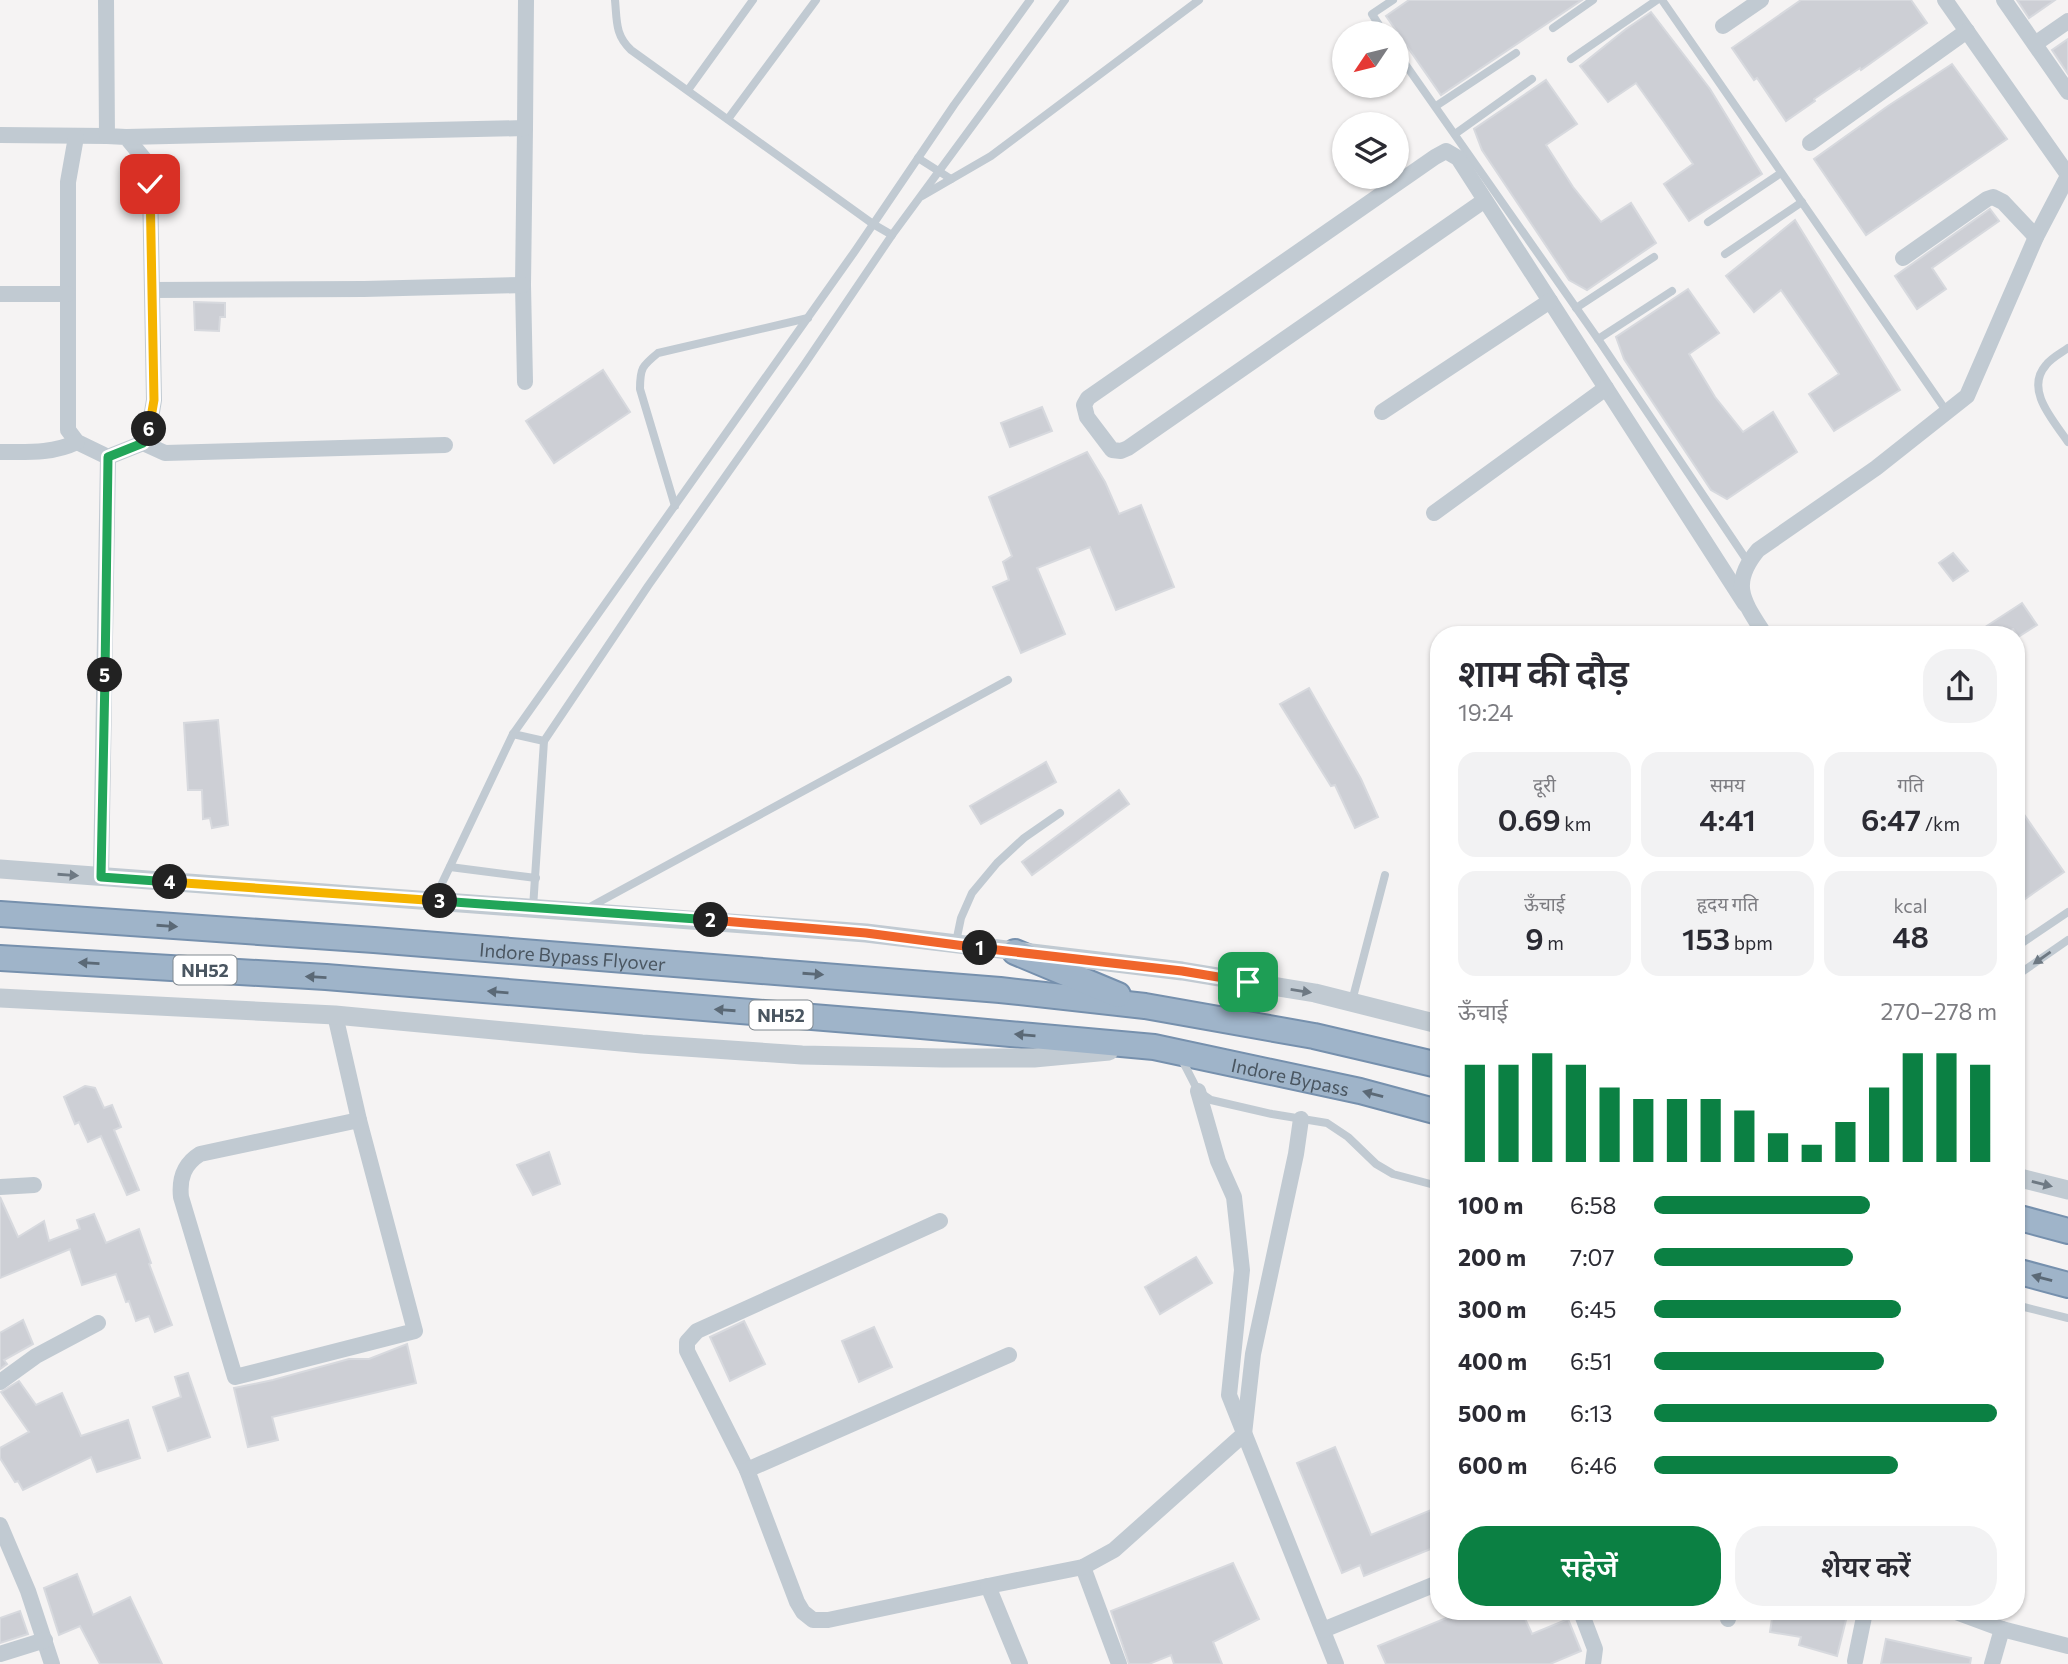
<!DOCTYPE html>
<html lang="hi">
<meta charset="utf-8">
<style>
body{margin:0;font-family:Commissioner,"Noto Sans Devanagari",sans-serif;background:#f2f2f3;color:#2b2b33;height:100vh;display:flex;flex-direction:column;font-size:26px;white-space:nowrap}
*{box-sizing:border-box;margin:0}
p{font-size:23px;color:#7c7c81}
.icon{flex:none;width:38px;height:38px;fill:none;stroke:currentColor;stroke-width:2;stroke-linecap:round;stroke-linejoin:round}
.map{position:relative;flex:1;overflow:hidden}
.sheet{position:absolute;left:1430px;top:626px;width:595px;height:994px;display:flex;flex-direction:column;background:#fff;border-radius:28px;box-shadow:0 2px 5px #0004}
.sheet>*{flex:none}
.needle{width:46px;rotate:235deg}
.tools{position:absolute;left:1332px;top:21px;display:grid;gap:14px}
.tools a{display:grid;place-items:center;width:77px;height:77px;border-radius:50%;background:#fff;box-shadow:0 2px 5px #0004;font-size:35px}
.pin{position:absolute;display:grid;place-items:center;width:60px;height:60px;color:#fff;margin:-30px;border-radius:14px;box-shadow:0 4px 10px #0006}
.km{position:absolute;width:35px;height:35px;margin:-18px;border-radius:50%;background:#222;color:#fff;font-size:19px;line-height:35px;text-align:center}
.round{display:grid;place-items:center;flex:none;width:74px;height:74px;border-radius:28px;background:#f2f2f3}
.overview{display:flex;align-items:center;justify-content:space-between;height:119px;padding:0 28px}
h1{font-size:38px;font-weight:600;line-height:52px}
.metrics{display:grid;grid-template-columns:repeat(3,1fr);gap:10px;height:119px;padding:7px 28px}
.metrics div{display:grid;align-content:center;border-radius:18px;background:#f2f2f3;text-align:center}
.metrics b{font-size:30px;font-weight:600}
.metrics small{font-size:19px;font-weight:400}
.metrics p{font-size:19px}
.chart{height:196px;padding:14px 28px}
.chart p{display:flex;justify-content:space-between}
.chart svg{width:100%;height:126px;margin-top:7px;stroke:#0b8043;stroke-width:6}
.button{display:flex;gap:14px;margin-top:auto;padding:14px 28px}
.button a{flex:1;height:80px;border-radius:28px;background:#0b8043;color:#fff;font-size:28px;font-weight:600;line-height:80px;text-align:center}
.button a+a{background:#f2f2f3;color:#2b2b33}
ul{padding:0 28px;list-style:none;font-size:23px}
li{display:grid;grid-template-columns:112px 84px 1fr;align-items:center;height:52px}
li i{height:18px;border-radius:9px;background:#0b8043}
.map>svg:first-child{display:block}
</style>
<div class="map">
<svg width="2068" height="1664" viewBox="0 0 2068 1664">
<rect width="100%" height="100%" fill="#f5f3f3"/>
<g fill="#cdcfd5" stroke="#d7d9de" stroke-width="2">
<polygon points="1409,0 1582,0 1441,95 1386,16"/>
<polygon points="1801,0 1911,0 1927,23 1861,70 1860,68 1814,99 1815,101 1786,121 1757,78 1754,80 1732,48"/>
<polygon points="2017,0 2055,0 2029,18"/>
<polygon points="1651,12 1710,89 1762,174 1689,221 1664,184 1693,164 1664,122 1636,83 1608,102 1580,66 1626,29"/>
<polygon points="2068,39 2068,74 2052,50"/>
<polygon points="1952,64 2007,139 1866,235 1814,159 1888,106"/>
<polygon points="1546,80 1577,124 1546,145 1573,187 1601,222 1631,203 1656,243 1587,290 1569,280 1482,150 1474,129"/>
<polygon points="1990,209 1999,221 1932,268 1946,289 1917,309 1895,276"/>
<polygon points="1795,220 1900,390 1834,431 1809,394 1839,374 1781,290 1754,312 1726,276"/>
<polygon points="1688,289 1719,333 1689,354 1715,397 1743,432 1773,412 1797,452 1727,499 1711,490 1624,359 1616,337"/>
<polygon points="194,302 225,303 225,317 220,317 219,331 195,330"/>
<polygon points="603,370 630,412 554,463 526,421"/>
<polygon points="1042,407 1052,431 1010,447 1001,423"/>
<polygon points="1087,452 1105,482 1119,514 1141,505 1174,587 1116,610 1090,547 1037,568 1065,634 1021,653 993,587 1009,580 1003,562 1012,556 989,497"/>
<polygon points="1953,553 1968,571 1953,581 1939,563"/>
<polygon points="2022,603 2037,625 2018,637 2013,629 2003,635 1973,635"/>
<polygon points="1309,688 1361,779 1378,817 1355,828 1335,785 1331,786 1280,704"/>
<polygon points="218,720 228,825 212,828 210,818 203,819 202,790 188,790 184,723"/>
<polygon points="1046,762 1056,782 981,824 970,806"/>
<polygon points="1119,790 1129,804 1032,875 1022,862"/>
<polygon points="2016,803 2064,872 2025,899 2016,885"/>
<polygon points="85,1086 95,1088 104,1108 112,1105 121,1127 114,1130 139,1190 127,1195 101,1136 88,1142 79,1122 75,1124 64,1097"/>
<polygon points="549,1152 560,1184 533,1195 517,1165"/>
<polygon points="0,1197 18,1237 44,1221 49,1241 80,1229 77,1220 94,1214 106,1243 139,1229 151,1263 149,1264 172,1325 155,1332 149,1316 136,1321 129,1301 126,1302 116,1274 82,1285 70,1249 0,1278"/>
<polygon points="1196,1257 1212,1283 1160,1314 1145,1287"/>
<polygon points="23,1320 33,1344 4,1360 7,1364 0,1369 0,1333"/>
<polygon points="744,1321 765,1364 730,1381 710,1337"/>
<polygon points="874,1327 892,1367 859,1382 842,1341"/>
<polygon points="407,1344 416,1383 272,1417 278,1440 248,1447 234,1388 273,1380 349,1359 369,1359"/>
<polygon points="188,1373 210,1437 168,1451 153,1407 181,1397 175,1377"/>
<polygon points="19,1381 36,1405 62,1393 81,1436 128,1420 140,1458 97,1472 91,1457 23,1490 18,1481 15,1482 0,1458 0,1448 29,1432 1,1392"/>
<polygon points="1335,1447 1371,1535 1431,1510 1438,1528 1438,1546 1364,1576 1360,1565 1342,1573 1297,1463"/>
<polygon points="1233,1563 1259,1619 1213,1642 1222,1664 1174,1664 1171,1655 1149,1664 1129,1664 1111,1611"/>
<polygon points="77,1574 93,1615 130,1597 162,1664 100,1664 80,1626 59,1635 44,1588"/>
<polygon points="20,1611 28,1634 0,1643 0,1618"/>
<polygon points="1461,1612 1522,1612 1532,1634 1568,1619 1581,1651 1550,1664 1386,1664 1378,1646"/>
<polygon points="1773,1612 1848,1612 1837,1656 1799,1645 1801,1637 1770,1632"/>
<polygon points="1886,1639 1971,1658 1970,1664 1881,1664"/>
</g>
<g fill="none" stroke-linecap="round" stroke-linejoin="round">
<g stroke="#7690ad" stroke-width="28">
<g id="trunk">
<path id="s1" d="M0 914 374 940 1000 990 1145 1006 1314 1036 1438 1065"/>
<polyline points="1015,952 1118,995"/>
<path id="s2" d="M0 958 326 977 910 1025 1154 1047 1360 1091 1438 1112"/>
<polyline points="2016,1217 2068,1231"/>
<polyline points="2016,1271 2068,1285"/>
</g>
</g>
<g stroke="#c1cad2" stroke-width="8">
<path d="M615 0C617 21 615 35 631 50L873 224 892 235"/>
<polyline points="1662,0 1947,412"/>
<polyline points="1553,28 1593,0"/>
<polyline points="1384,33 1372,14 1393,0"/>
<polyline points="1396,51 1598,339 1748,562"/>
<polyline points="1571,59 1657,0"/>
<polyline points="688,90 753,0"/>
<polyline points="1436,106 1516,53"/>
<polyline points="728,119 816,0"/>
<polyline points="1455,134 1532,79"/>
<polyline points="918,158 951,179"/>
<polyline points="922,196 991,156 1199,0"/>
<polyline points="1708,222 1781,173"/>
<polyline points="1725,254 1802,202"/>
<polyline points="1576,308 1654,257"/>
<polyline points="1598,339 1672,291"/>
<path d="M2068 348C2061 353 2051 358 2046 365 2024 390 2054 421 2068 442"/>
<path d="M675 506 640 389C640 368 642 366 658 353L808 318"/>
<polyline points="513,734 544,741 648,586 804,365 892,235 1065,0"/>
<polyline points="450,867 536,878"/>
<polyline points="434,900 513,734 855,251 954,105 1030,0"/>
<polyline points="533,908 544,741"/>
<polyline points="588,908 1008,680"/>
<polyline points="956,942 961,918 972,893 997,863 1024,838 1060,813"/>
<polyline points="2016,947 2068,912"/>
<polyline points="2016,976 2068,940"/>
<polyline points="1352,1001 1385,875"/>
<polyline points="1180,1056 1198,1091 1211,1100 1272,1114 1327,1123 1348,1137 1376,1164 1393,1174 1438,1186"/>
<polyline points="2016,1305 2068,1318"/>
</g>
<g stroke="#c1cad2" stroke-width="16">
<polyline points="1945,0 2068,175"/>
<polyline points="2004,0 2068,92"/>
<polyline points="1723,26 1761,0"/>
<polyline points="2035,44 2068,21"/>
<polyline points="525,128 523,285 525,382"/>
<polyline points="0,135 107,136"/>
<polyline points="76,137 68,182 68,430 77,442 108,457 143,443 149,430 154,400 150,185 145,160 126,137 107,136 106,0"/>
<polyline points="126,137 525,128 526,0"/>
<polyline points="1810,143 1967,31"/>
<polyline points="1485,200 1128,448 1121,451 1112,450 1087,417 1084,405 1088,398 1435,157 1446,151 1458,158 1745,604"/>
<polyline points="1903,258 1987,199 1993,197 2003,202 2036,237"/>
<polyline points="152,290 364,289 523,285"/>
<polyline points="0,294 67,294"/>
<polyline points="1382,412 1550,301"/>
<polyline points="143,443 165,453 445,445"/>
<path d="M0 452C27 452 52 454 77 442"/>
<polyline points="1434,513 1606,388"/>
<path d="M1765 635C1744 602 1729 585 1758 550L1876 468 1967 396 2036 237 2068 176"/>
<polyline points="101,877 108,457"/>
<polyline points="335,1015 359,1120"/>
<polyline points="1198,1091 1218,1161 1234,1197 1242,1270 1229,1395 1336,1664"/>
<path d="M359 1120 415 1331 235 1377 181 1197C179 1178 184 1164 200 1154Z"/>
<polyline points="0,1187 34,1185"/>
<polyline points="940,1221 697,1331 687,1342 687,1351 747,1470 797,1602 803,1612 813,1620 828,1620 988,1586"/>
<polyline points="0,1382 36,1356 98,1323"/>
<polyline points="747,1470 1009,1355"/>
<polyline points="0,1525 28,1591 52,1664"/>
<polyline points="1083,1567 1119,1664"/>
<polyline points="1581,1612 1595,1649 1593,1664"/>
<polyline points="1956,1612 2002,1629 2068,1646"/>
<polyline points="1728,1619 1729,1612"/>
<polyline points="1323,1630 1438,1583"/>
<polyline points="0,1654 45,1640"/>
<polyline points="1855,1661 1865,1612"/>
<polyline points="1020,1664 988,1586 1083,1567 1114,1550 1244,1434 1253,1354 1296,1154 1301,1119"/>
<polyline points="1992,1664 2002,1629"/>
</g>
<g stroke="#c1cad2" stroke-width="19">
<polyline points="0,869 866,933 1182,971 1315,993 1438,1024"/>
<polyline points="0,998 335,1015 642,1044 802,1055 942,1058 1034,1058 1109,1051"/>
<polyline points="2016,1177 2068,1190"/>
</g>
<use href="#trunk" stroke="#9fb4c9" stroke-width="24"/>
</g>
<defs><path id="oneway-solid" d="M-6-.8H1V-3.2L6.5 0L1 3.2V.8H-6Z" transform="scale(1.75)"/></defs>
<g fill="#6e7983">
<use href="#oneway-solid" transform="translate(68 875) rotate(4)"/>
<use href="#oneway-solid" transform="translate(2042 958) rotate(145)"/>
<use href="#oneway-solid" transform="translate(1301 991) rotate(9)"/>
<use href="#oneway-solid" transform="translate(2042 1184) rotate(14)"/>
</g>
<g fill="#5b6976">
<use href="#oneway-solid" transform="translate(167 926) rotate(4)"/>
<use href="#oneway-solid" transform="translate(89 963) rotate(-177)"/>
<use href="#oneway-solid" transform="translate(813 974) rotate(4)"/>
<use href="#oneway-solid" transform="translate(316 977) rotate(-177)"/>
<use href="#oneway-solid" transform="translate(498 992) rotate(-175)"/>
<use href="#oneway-solid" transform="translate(725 1010) rotate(-176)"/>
<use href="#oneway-solid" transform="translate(1025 1035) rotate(-175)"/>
<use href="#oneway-solid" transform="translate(1373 1094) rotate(-165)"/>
<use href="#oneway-solid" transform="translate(2042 1278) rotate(-165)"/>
</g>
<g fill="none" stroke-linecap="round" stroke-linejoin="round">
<g stroke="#fff" stroke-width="14">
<polyline id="split-1" points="980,948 1182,971 1248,982"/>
</g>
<g stroke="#fff" stroke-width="14">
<polyline id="split-2" points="711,920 866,933 980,948"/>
</g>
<g stroke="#fff" stroke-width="14">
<polyline id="split-3" points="440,901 711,920"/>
</g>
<g stroke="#fff" stroke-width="14">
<polyline id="split-4" points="170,882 440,901"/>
</g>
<g stroke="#fff" stroke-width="14">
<polyline id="split-5" points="105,675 101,877 170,882"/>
</g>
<g stroke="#fff" stroke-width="14">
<polyline id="split-6" points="105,675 108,457 143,443 149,429"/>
</g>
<g stroke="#fff" stroke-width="14">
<polyline id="split-7" points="149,429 154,400 150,184"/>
</g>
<use href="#split-1" stroke="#f0652b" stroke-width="9"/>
<use href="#split-2" stroke="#f0652b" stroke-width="9"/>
<use href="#split-3" stroke="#22a559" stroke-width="9"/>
<use href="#split-4" stroke="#f5b400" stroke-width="9"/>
<use href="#split-5" stroke="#22a559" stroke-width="9"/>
<use href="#split-6" stroke="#22a559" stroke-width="9"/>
<use href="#split-7" stroke="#f5b400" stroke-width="9"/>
</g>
<g text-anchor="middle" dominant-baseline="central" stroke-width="5" stroke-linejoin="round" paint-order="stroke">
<g fill="#fff" stroke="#808990" stroke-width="2">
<rect x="173.5" y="955.5" width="63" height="29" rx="5"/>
<rect x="749.5" y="1000.5" width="63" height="29" rx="5"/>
</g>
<g font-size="18" font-weight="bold" fill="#4a5661">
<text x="205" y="970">NH52</text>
<text x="781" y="1015">NH52</text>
</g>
<g font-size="19" fill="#4a5661" stroke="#fff">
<text stroke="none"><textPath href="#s1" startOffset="574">Indore Bypass Flyover</textPath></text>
<text stroke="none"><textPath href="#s2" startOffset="1297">Indore Bypass</textPath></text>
</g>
</g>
</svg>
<div class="tools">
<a><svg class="needle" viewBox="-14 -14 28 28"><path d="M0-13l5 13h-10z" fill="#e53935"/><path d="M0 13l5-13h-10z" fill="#7c7c81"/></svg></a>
<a><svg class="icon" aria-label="layers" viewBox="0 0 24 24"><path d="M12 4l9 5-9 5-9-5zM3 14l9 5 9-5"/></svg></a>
</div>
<div class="pin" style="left:1248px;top:982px;background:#1e9e55"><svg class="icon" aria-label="arrive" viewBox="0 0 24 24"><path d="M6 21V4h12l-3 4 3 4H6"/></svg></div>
<div class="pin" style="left:150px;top:184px;background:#d93025"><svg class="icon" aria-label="check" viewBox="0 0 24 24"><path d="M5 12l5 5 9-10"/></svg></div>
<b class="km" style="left:980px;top:948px">1</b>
<b class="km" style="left:711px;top:920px">2</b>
<b class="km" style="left:440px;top:901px">3</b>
<b class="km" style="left:170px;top:882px">4</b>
<b class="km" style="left:105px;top:675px">5</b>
<b class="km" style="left:149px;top:429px">6</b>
<section class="sheet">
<div class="overview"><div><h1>शाम की दौड़</h1><p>19:24</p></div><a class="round"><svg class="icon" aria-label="share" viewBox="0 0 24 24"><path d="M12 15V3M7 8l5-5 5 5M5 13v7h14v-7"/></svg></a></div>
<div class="metrics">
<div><p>दूरी</p><b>0.69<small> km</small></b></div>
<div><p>समय</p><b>4:41</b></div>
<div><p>गति</p><b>6:47<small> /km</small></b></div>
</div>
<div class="metrics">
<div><p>ऊँचाई</p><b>9<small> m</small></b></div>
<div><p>हृदय गति</p><b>153<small> bpm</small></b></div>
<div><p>kcal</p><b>48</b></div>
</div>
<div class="chart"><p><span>ऊँचाई</span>270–278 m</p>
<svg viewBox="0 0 160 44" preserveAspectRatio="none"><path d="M5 44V10M15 44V10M25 44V6M35 44V10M45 44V18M55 44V22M65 44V22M75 44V22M85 44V26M95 44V34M105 44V38M115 44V30M125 44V18M135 44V6M145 44V6M155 44V10"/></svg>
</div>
<ul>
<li><b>100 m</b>6:58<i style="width:63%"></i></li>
<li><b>200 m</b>7:07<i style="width:58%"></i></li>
<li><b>300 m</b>6:45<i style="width:72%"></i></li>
<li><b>400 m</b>6:51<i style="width:67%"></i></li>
<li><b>500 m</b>6:13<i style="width:100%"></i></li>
<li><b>600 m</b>6:46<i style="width:71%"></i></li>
</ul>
<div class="button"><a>सहेजें</a><a>शेयर करें</a></div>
</section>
</div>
